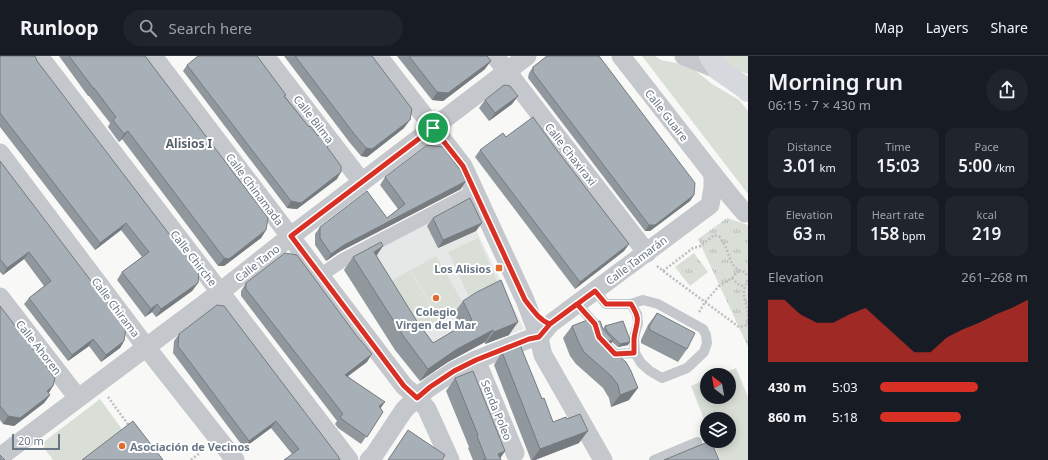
<!DOCTYPE html>
<meta charset="utf-8">
<style>
body{margin:0;font-family:"Noto Sans",sans-serif;background:#20242c;color:#f1f3f6;height:100vh;display:flex;flex-direction:column;font-size:15px;white-space:nowrap}
*{box-sizing:border-box;margin:0}
p{font-size:13px;color:#9ea1a6}
.icon{flex:none;width:22px;height:22px;fill:none;stroke:currentColor;stroke-width:2;stroke-linecap:round;stroke-linejoin:round}
.map{position:relative;flex:1;overflow:hidden}
.side{display:flex;flex-direction:column;background:#171b24;width:300px}
.side>*{flex:none}
.needle{width:26px;rotate:329deg}
.buttons{position:absolute;left:700px;top:312px;display:grid;gap:8px}
.buttons a{display:grid;place-items:center;width:36px;height:36px;border-radius:50%;background:#171b24;box-shadow:0 2px 10px #0003;font-size:20px}
.scale{position:absolute;left:12px;bottom:10px;width:48px;box-sizing:border-box;padding-left:4px;border:2px solid #687686;border-top:0;font-size:11px;line-height:14px;white-space:nowrap;color:#687686;-webkit-text-stroke:3px #fff;paint-order:stroke}
.pin{position:absolute;display:grid;place-items:center;width:34px;height:34px;color:#fff;margin:-17px;border:2px solid #fff;border-radius:50%;box-shadow:0 1px 4px #0007}
.round{display:grid;place-items:center;flex:none;width:42px;height:42px;border-radius:21px;background:#20242c}
.head{display:flex;align-items:center;justify-content:space-between;height:68px;padding:0 20px}
h1{font-size:22px;font-weight:600;line-height:30px}
.figures{display:grid;grid-template-columns:repeat(3,1fr);gap:6px;height:68px;padding:4px 20px}
.figures div{display:grid;align-content:center;border-radius:10px;background:#20242c;text-align:center}
.figures b{font-size:17px;font-weight:600}
.figures small{font-size:11px;font-weight:400}
.figures p{font-size:11px}
.chart{height:112px;padding:8px 20px}
.chart p{display:flex;justify-content:space-between}
.chart svg{width:100%;height:72px;margin-top:4px;fill:#d93025;opacity:.7}
ul{padding:0 20px;list-style:none;font-size:13px}
li{display:grid;grid-template-columns:64px 48px 1fr;align-items:center;height:30px}
li i{height:10px;border-radius:5px;background:#d93025}
header{display:flex;align-items:center;gap:24px;box-sizing:border-box;height:56px;padding:0 20px;background:#171b24;border-bottom:1px solid #363941}
header strong{font-size:19px}
nav{display:flex;gap:22px;margin-inline-start:auto;font-size:14px}
.search{width:280px;height:36px;background:#20242c;display:flex;align-items:center;gap:10px;box-sizing:border-box;padding:0 14px;border-radius:22px;color:#9ea1a6;font-size:15px}
main{display:flex;flex:1;min-height:0}
.map>svg:first-child{display:block}
</style>
<header>
<strong>Runloop</strong>
<div class="search"><svg class="icon" aria-label="search" viewBox="0 0 24 24"><circle cx="10" cy="10" r="6"/><path d="M15 15l6 6"/></svg>Search here</div>
<nav><a>Map</a><a>Layers</a><a>Share</a></nav>
</header>
<main>
<div class="map">
<svg width="748" height="404" viewBox="0 0 748 404">
<defs>
<pattern id="park-tufts" width="24" height="20" patternUnits="userSpaceOnUse"><rect width="24" height="20" fill="#d9dfd7"/><path d="M3 7l-1-3M5 7V3M7 7l1-3M15 17l-1-3M17 17v-4M19 17l1-3" fill="none" stroke="#b4b9b4"/></pattern>
</defs>
<rect width="100%" height="100%" fill="#f8f8f6"/>
<polygon fill="#e6e7e7" points="463,147 524,273 493,285 491,282 435,314 435,316 420,326 395,294 343,212"/>
<g fill="url(#park-tufts)">
<polygon points="727,162 748,169 748,291 698,183"/>
<polygon points="694,197 708,216 690,230 675,211"/>
</g>
<g fill="#d9dfd7">
<polygon points="642,0 655,0 661,4 681,8 692,12 712,28 739,44 748,55 748,138"/>
<polygon points="720,0 748,0 748,18 735,14"/>
<polygon points="478,182 500,232 471,245 448,196"/>
<polygon points="436,200 465,250 440,265 411,214"/>
<polygon points="410,214 439,265 414,279 385,229"/>
<polygon points="736,312 748,341 748,404 720,404 713,385 729,385 729,363 707,363 707,371 691,330 707,323 707,341 729,341 729,319 718,319"/>
<polygon points="100,343 124,376 88,404 53,404 41,388"/>
</g>
<g fill="none" stroke-linecap="round" stroke-linejoin="round">
<g stroke="#bcbec1" stroke-width="2.5" stroke-dasharray="2 2" stroke-linecap="butt">
<path d="M657 210 663 215 739 271 748 269C748 264 748 258 747 252 744 238 741 239 748 224"/>
<path d="M663 215 693 192 701 190 714 179 720 181C722 185 725 189 726 192 731 204 731 213 745 216L748 221"/>
<polyline points="732,222 738,228 745,231"/>
<polyline points="699,256 705,246 719,230 732,222 738,215"/>
<polyline points="108,341 130,371"/>
<polyline points="191,404 205,393"/>
</g>
<g stroke="#c4c7cb" stroke-width="10">
<polyline points="595,235 606,248 631,248 643,244 658,248 703,273 706,279 707,287 704,296 687,312 662,322 650,315 641,307 635,297 634,282 638,267 637,258 631,248"/>
<polyline points="577,248 595,268 599,281 615,298 635,297"/>
<polyline points="654,404 697,386"/>
</g>
<polyline stroke="#c4c7cb" stroke-width="14" points="321,219 343,204 475,135"/>
<g stroke="#c4c7cb" stroke-width="19">
<polyline points="39,0 349,404"/>
<polyline points="153,0 404,330 417,341 427,353 450,404"/>
<polyline points="265,0 362,126"/>
<polyline points="378,0 463,110 525,244 539,281 541,291 543,299 603,404"/>
<polyline points="495,0 647,197"/>
<polyline points="621,0 713,118 732,142 745,157"/>
<polyline points="684,0 719,14"/>
<polyline points="0,97 146,291 235,404"/>
<polyline points="0,241 78,342"/>
<polyline points="539,281 550,268 710,149 713,132 713,118"/>
<polyline points="476,304 515,397"/>
<polyline points="5,397 220,236 291,180 527,0"/>
<polyline points="369,404 374,399 404,354 417,341 430,331 454,315 476,304 529,283 539,281"/>
</g>
<polyline stroke="#d5d9dd" stroke-width="22" points="710,0 719,14 745,32 748,35"/>
</g>
<g fill="#90979d">
<polygon points="0,0 37,5 198,227 192,235 156,261 152,256 145,261 117,224 122,216 142,201 121,174 95,194 0,71"/>
<polygon points="59,0 145,0 266,174 261,182 224,210 218,210 122,83 119,86 108,71 110,67 89,40 88,40"/>
<polygon points="284,0 372,0 404,72 367,101 361,100 350,87"/>
<polygon points="397,0 487,0 485,13 443,45 432,44"/>
<polygon points="187,9 285,40 309,71 318,80 329,89 327,92 337,123 297,153 287,152 183,15"/>
<polygon points="533,11 694,139 690,145 650,175 645,175 528,22 529,17"/>
<polygon points="518,40 512,48 489,65 479,52 485,44"/>
<polygon points="506,81 556,93 629,188 624,195 575,233 475,101 480,94"/>
<polygon points="0,105 124,285 120,292 101,306 89,290 68,305 24,248 29,242 44,230 24,203 3,219 0,216"/>
<polygon points="385,121 461,133 339,196 326,205 315,189 315,178 320,171 387,162 398,153 380,129"/>
<polygon points="433,162 476,175 438,192 427,170"/>
<polygon points="376,200 418,267 433,287 461,271 454,257 463,245 509,279 485,288 485,286 448,306 420,325 395,294 344,214 353,201"/>
<polygon points="246,227 367,306 348,320 381,353 383,356 361,388 338,372 335,368 337,365 241,240 241,235"/>
<polygon points="0,250 53,330 48,338 50,339 44,347 14,370 3,368 0,364"/>
<polygon points="657,257 687,293 678,306 641,287 641,284 648,269"/>
<polygon points="592,267 603,273 605,270 628,289 618,291 612,286 608,291 629,344 611,351 609,342 603,332 576,308 570,300 563,282 572,270"/>
<polygon points="179,278 340,404 292,398 271,372 244,392 173,297 174,285"/>
<polygon points="502,296 553,366 579,387 535,404 531,404 494,309"/>
<polygon points="455,322 505,395 500,402 501,404 473,404 468,392 469,391 446,335"/>
</g>
<g fill="#767b80">
<polygon points="491,5 485,13 443,45 432,44 437,36"/>
<polygon points="518,40 512,48 489,65 495,57"/>
<polygon points="410,64 404,72 367,101 361,100 366,92"/>
<polygon points="128,75 122,83 119,86 124,78"/>
<polygon points="341,116 337,123 297,153 287,152 291,145"/>
<polygon points="466,125 461,133 339,196 326,205 331,198 344,189"/>
<polygon points="694,139 690,145 650,175 645,175 649,169"/>
<polygon points="126,167 121,174 95,194 100,187"/>
<polygon points="482,167 476,175 438,192 443,184"/>
<polygon points="266,174 261,182 224,210 218,210 224,202"/>
<polygon points="629,188 624,195 575,233 580,226"/>
<polygon points="383,190 375,202 374,196"/>
<polygon points="29,196 24,203 3,219 7,212"/>
<polygon points="198,227 192,235 156,261 161,253"/>
<polygon points="157,248 152,256 145,261 151,253"/>
<polygon points="518,266 509,279 485,288 494,276"/>
<polygon points="493,274 485,286 448,306 420,325 428,313 457,293"/>
<polygon points="93,283 89,290 68,305 72,299"/>
<polygon points="613,284 605,297 603,287"/>
<polygon points="124,285 120,292 101,306 106,299"/>
<polygon points="630,286 628,289 618,291 620,288"/>
<polygon points="372,298 367,306 340,326 345,319"/>
<polygon points="53,330 48,338 47,335"/>
<polygon points="638,332 629,344 611,351 620,339"/>
<polygon points="50,339 44,347 14,370 3,368 8,360"/>
<polygon points="385,346 380,353 379,350"/>
<polygon points="276,365 271,372 244,392 249,385"/>
<polygon points="588,375 579,387 535,404 532,404 540,393"/>
<polygon points="505,395 499,404 498,398"/>
</g>
<g fill="#a8b0b7" stroke="#767b80">
<polygon points="0,0 35,0 37,5 192,208 199,218 198,227 161,253 157,248 151,253 122,216 149,196 126,167 100,187 0,57"/>
<polygon points="69,0 145,0 268,162 266,174 229,203 224,202 128,75 124,78 113,64 116,61 94,32 94,33"/>
<polygon points="198,0 257,0 286,39 284,40 309,71 310,70 318,80 321,78 329,89 327,91 341,110 341,116 301,147 291,145 187,9"/>
<polygon points="295,0 372,0 412,53 410,64 372,93 366,92 355,79"/>
<polygon points="409,0 487,0 491,5 448,37 437,36"/>
<polygon points="547,0 599,0 695,127 694,139 655,169 649,169 533,16 533,11"/>
<polygon points="504,29 510,30 518,40 495,57 485,44"/>
<polygon points="533,61 556,93 629,188 580,226 480,94 503,77 506,81"/>
<polygon points="427,89 443,91 461,115 466,125 344,189 331,198 320,182 320,171 367,135 387,162 405,148 385,121"/>
<polygon points="0,105 126,271 124,285 106,299 93,283 72,299 29,242 51,225 29,196 7,212 0,203"/>
<polygon points="470,142 482,167 443,184 433,162"/>
<polygon points="381,186 383,190 374,196 418,267 433,287 472,264 463,245 477,236 501,224 518,266 494,276 493,274 457,293 428,313 404,281 353,201"/>
<polygon points="285,197 297,199 356,279 372,298 345,319 385,346 379,350 383,356 367,381 343,364 340,361 343,358 246,233 246,227"/>
<polygon points="217,249 224,250 338,400 340,404 284,404 299,393 276,365 249,385 178,290 179,278"/>
<polygon points="0,250 55,322 53,330 47,335 50,339 20,362 8,360 0,350"/>
<polygon points="657,257 695,277 687,293 650,274 649,271"/>
<polygon points="590,263 592,267 600,265 603,273 613,284 603,287 626,306 631,315 638,332 620,339 618,329 611,320 584,296 579,287 572,270"/>
<polygon points="623,265 630,284 630,286 620,288 607,275 605,270"/>
<polygon points="520,289 542,343 544,342 553,366 566,361 567,363 580,358 588,375 540,393 502,296"/>
<polygon points="473,315 505,395 498,398 501,404 483,404 486,403 477,380 478,379 455,322"/>
<polygon points="133,365 163,404 82,404"/>
<polygon points="408,374 445,399 442,404 388,404"/>
<polygon points="710,385 711,385 719,404 664,404"/>
<polygon points="0,399 5,404 0,404"/>
</g>
<g fill="none" stroke-linecap="round" stroke-linejoin="round">
<g stroke="#fff" stroke-width="8">
<path id="route" d="M433 72 291 180 404 330 417 342 430 331 454 315 476 304 529 283 539 281 550 268 577 248 595 268 599 281 615 298 634 297C634 292 634 288 634 283 636 265 642 266 631 248H606L595 235 550 268C539 264 532 253 525 244L463 110 433 72"/>
</g>
<use href="#route" stroke="#d93025" stroke-width="5"/>
</g>
<g fill="#de6c30" stroke="#fff" stroke-width="1.5">
<rect x="495" y="208" width="8" height="8" rx="2"/>
<circle cx="436" cy="242" r="4"/>
<circle cx="122" cy="390" r="4"/>
</g>
<g text-anchor="middle" dominant-baseline="central" stroke-width="4" stroke-linejoin="round" paint-order="stroke">
<g font-size="11" fill="#687686" stroke="#fff">
<text transform="translate(667 59) rotate(52)">Calle Guaire</text>
<text transform="translate(314 63) rotate(52)">Calle Bilma</text>
<text transform="translate(571 98) rotate(52)">Calle Chaxiraxi</text>
<text transform="translate(255 133) rotate(53)">Calle Chinamada</text>
<text transform="translate(194 202) rotate(52)">Calle Chirche</text>
<text transform="translate(636 204) rotate(-37)">Calle Tamarán</text>
<text transform="translate(257 207) rotate(-38)">Calle Tano</text>
<text transform="translate(116 251) rotate(53)">Calle Chirama</text>
<text transform="translate(39 291) rotate(52)">Calle Ahoren</text>
<text transform="translate(497 354) rotate(68)">Senda Poleo</text>
</g>
<g font-size="11" font-weight="bold" fill="#687686" stroke="#fff" text-anchor="end">
<text x="491" y="212">Los Alisios</text>
<text x="436" y="255" text-anchor="middle">Colegio<tspan x="436" dy="13">Virgen del Mar</tspan></text>
<text x="130" y="390" text-anchor="start">Asociación de Vecinos</text>
</g>
<g font-size="12" font-weight="bold" fill="#56606b" stroke="#fff">
<text x="189" y="87">Alisios I</text>
</g>
</g>
</svg>
<div class="buttons">
<a><svg class="needle" viewBox="-14 -14 28 28"><path d="M0-13l5 13h-10z" fill="#e53935"/><path d="M0 13l5-13h-10z" fill="#9ea1a6"/></svg></a>
<a><svg class="icon" aria-label="layers" viewBox="0 0 24 24"><path d="M12 4l9 5-9 5-9-5zM3 14l9 5 9-5"/></svg></a>
</div>
<div class="scale">20 m</div>
<div class="pin" style="left:433px;top:72px;background:#1e9e55"><svg class="icon" aria-label="arrive" viewBox="0 0 24 24"><path d="M6 21V4h12l-3 4 3 4H6"/></svg></div>
</div>
<section class="side">
<div class="head"><div><h1>Morning run</h1><p>06:15 · 7 × 430 m</p></div><a class="round"><svg class="icon" aria-label="share" viewBox="0 0 24 24"><path d="M12 15V3M7 8l5-5 5 5M5 13v7h14v-7"/></svg></a></div>
<div class="figures">
<div><p>Distance</p><b>3.01<small> km</small></b></div>
<div><p>Time</p><b>15:03</b></div>
<div><p>Pace</p><b>5:00<small> /km</small></b></div>
</div>
<div class="figures">
<div><p>Elevation</p><b>63<small> m</small></b></div>
<div><p>Heart rate</p><b>158<small> bpm</small></b></div>
<div><p>kcal</p><b>219</b></div>
</div>
<div class="chart"><p><span>Elevation</span>261–268 m</p>
<svg viewBox="0 0 160 44" preserveAspectRatio="none"><path d="M0 44V6L10 6L20 15L30 20L40 20L50 15L60 11L70 20L80 29L90 38L100 38L110 29L120 24L130 20L140 15L150 11L160 6V44z"/></svg>
</div>
<ul>
<li><b>430 m</b>5:03<i style="width:66%"></i></li>
<li><b>860 m</b>5:18<i style="width:55%"></i></li>
</ul>
</section>
</main>
